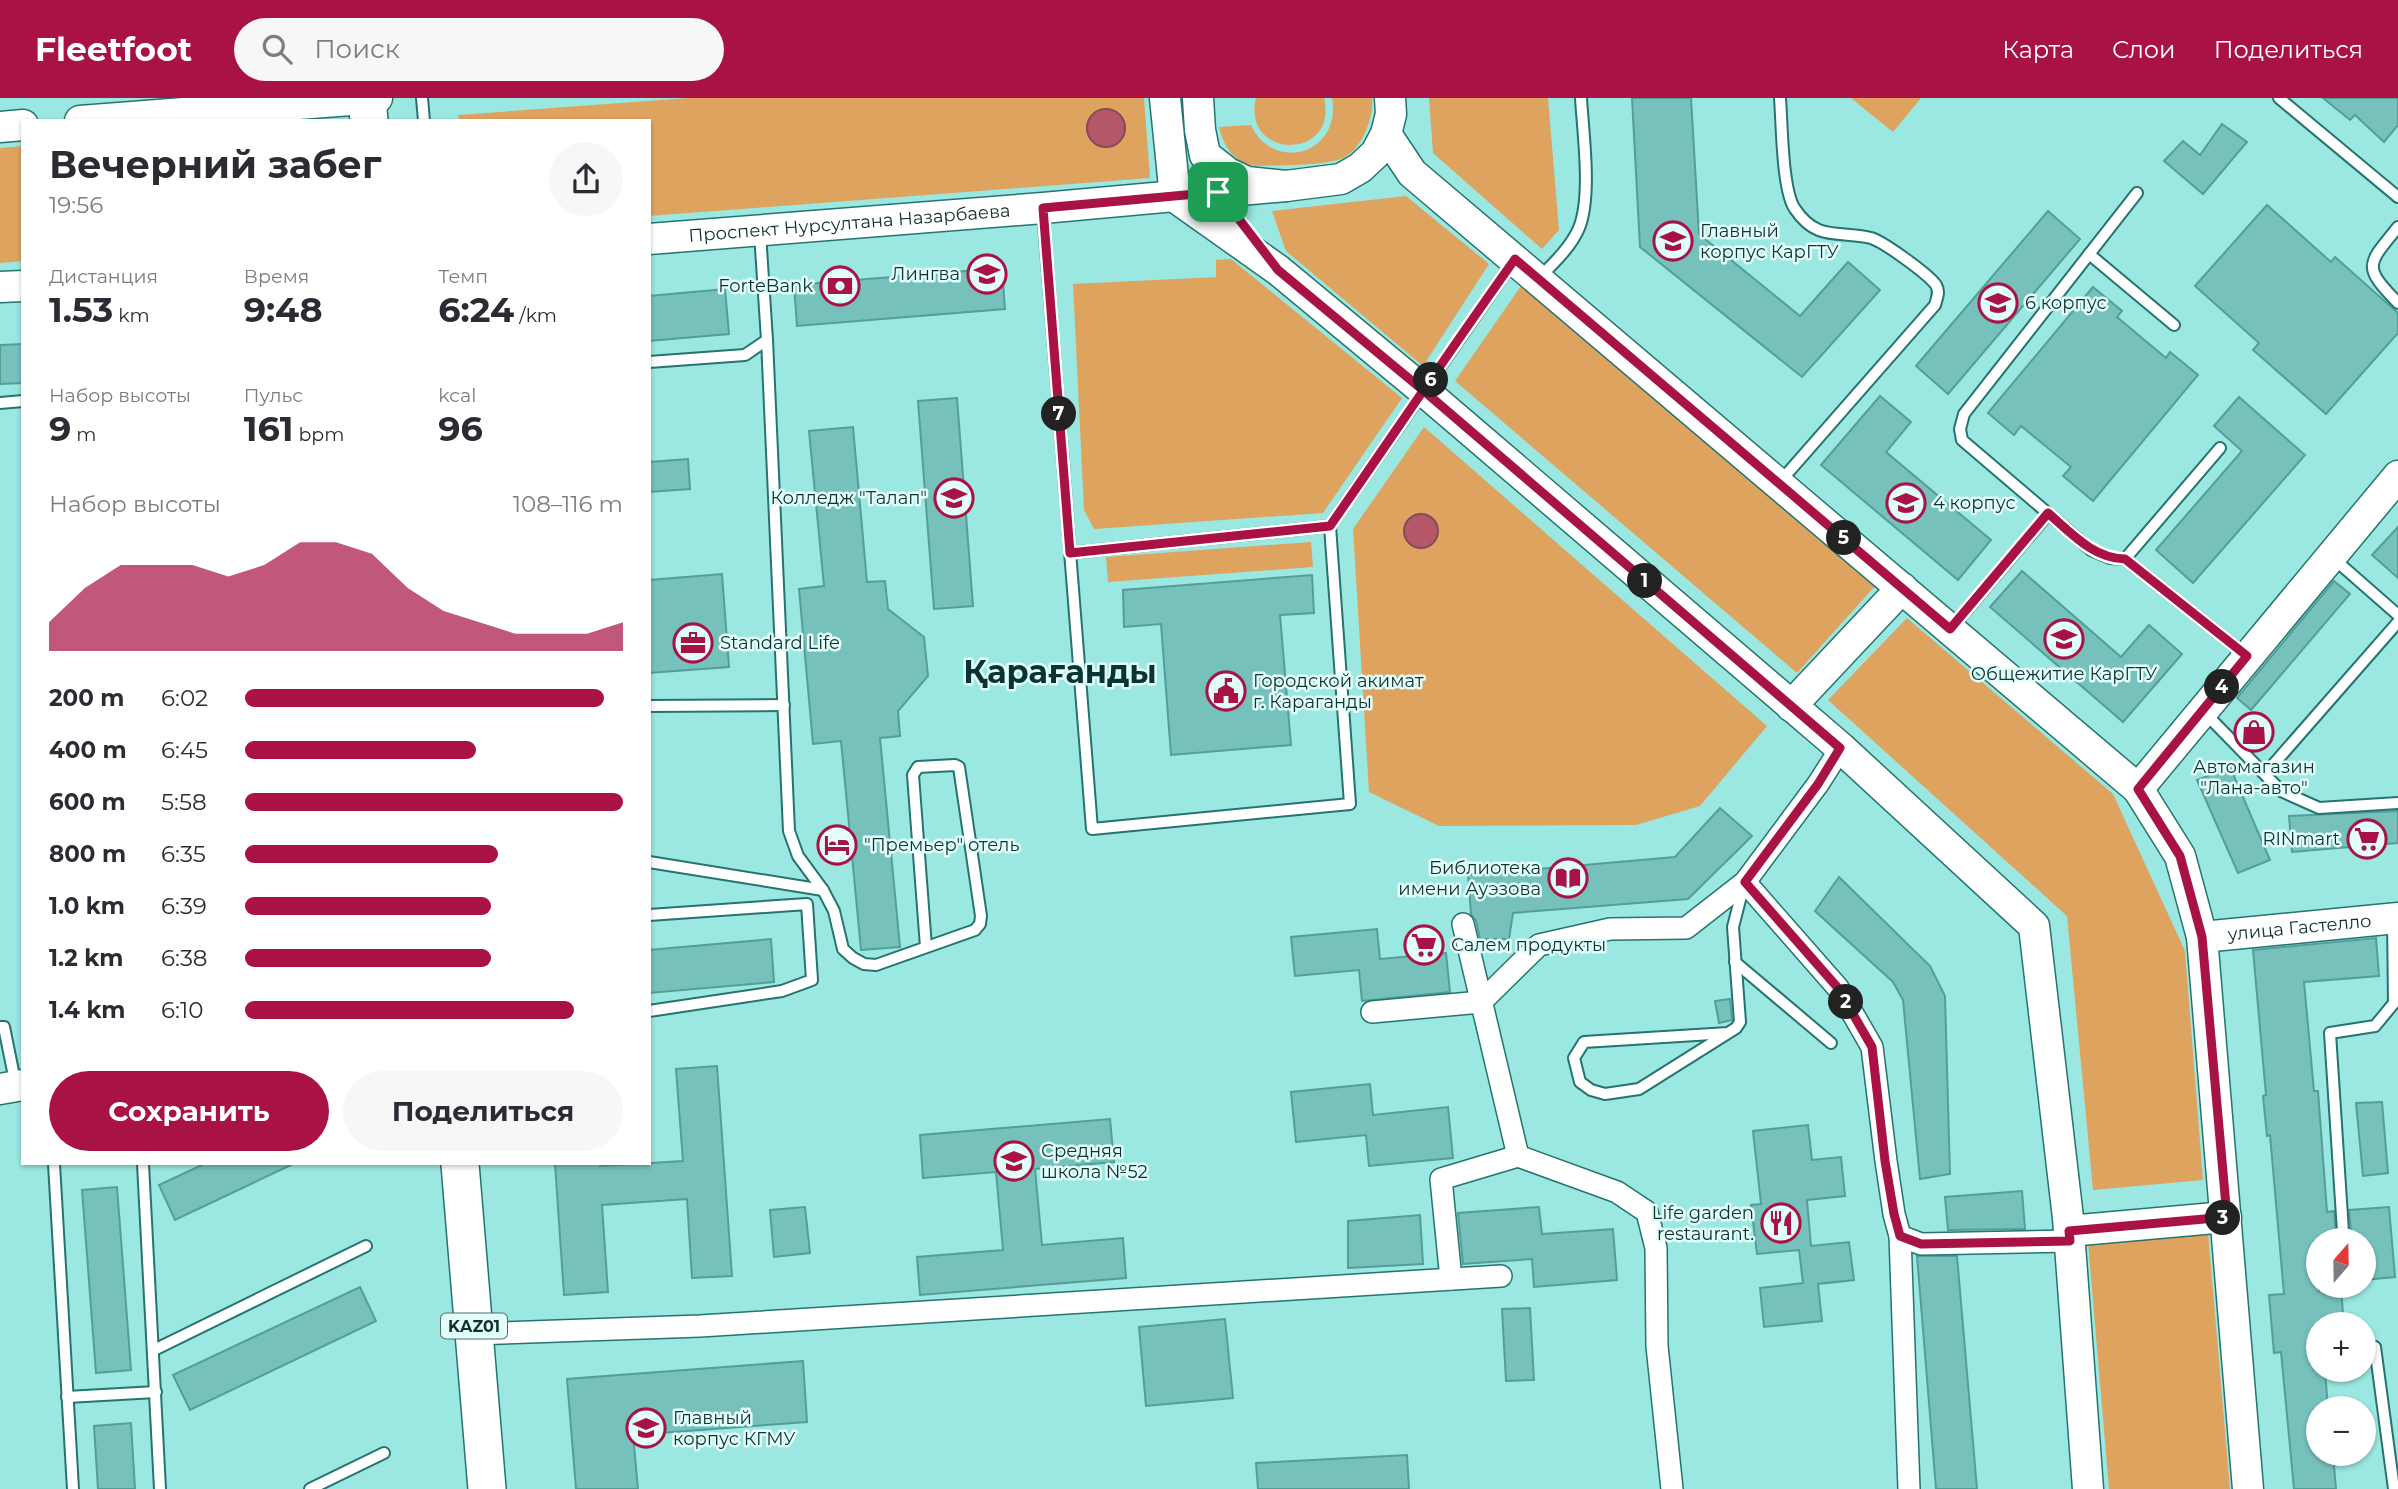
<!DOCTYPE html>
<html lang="ru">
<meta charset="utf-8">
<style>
body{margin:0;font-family:Montserrat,sans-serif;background:#f7f7f7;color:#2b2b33;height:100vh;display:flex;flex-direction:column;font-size:26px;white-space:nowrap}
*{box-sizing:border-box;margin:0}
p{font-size:23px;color:#7c7c81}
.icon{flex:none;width:38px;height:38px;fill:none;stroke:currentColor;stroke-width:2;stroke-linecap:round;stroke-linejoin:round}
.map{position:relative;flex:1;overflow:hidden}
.side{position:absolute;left:21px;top:21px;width:630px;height:1046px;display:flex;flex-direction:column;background:#fff;border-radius:0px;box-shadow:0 2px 5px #0004}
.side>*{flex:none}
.needle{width:46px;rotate:20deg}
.controls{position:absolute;left:2306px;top:1130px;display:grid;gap:14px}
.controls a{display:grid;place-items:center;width:70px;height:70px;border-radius:50%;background:#fff;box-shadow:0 2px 5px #0004;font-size:35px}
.pin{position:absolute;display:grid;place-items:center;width:60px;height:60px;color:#fff;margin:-30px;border-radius:14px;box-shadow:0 4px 10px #0006}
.km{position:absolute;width:35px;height:35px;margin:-18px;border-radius:50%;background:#222;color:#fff;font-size:19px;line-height:35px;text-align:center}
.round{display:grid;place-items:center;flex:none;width:74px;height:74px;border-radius:37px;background:#f7f7f7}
.headline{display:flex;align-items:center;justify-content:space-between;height:119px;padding:0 28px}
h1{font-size:38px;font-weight:700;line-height:52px}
.metrics{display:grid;grid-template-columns:repeat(3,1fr);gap:10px;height:119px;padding:7px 28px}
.metrics div{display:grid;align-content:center}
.metrics b{font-size:35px;font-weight:700}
.metrics small{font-size:19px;font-weight:400}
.metrics p{font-size:19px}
.chart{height:196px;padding:14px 28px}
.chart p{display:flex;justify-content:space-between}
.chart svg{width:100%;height:126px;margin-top:7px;fill:#a81245;opacity:.7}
.button{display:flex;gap:14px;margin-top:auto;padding:14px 28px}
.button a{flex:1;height:80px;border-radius:42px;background:#a81245;color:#fff;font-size:28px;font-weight:700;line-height:80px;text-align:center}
.button a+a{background:#f7f7f7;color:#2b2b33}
ul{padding:0 28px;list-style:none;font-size:23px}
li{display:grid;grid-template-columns:112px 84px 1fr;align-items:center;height:52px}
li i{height:18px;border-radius:9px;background:#a81245}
header{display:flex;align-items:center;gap:42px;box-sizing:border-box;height:98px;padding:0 35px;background:#a81245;color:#fff}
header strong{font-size:33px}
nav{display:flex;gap:38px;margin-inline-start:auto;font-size:24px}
.search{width:490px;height:63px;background:#f7f7f7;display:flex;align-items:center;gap:18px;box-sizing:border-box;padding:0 24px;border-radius:38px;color:#7c7c81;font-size:26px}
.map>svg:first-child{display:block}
</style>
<header>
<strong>Fleetfoot</strong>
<div class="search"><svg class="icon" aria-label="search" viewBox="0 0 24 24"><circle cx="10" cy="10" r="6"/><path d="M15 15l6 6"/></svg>Поиск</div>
<nav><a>Карта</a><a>Слои</a><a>Поделиться</a></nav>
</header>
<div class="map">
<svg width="2398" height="1391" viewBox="0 0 2398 1391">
<rect width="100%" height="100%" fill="#9be7e1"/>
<g fill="#dea45f">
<polygon points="688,0 1144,0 1150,80 649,118 649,23 459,23 458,17"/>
<path d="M1256 0H1324C1339 63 1241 62 1256 0Z"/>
<path d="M1332 0H1372C1374 20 1362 51 1343 60 1326 68 1277 67 1256 68 1234 65 1224 49 1219 29L1251 27C1274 76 1342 56 1332 0Z"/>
<polygon points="1429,0 1548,0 1559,132 1542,151 1433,55"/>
<polygon points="1851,0 1921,0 1893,34"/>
<polygon points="23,48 23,163 0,165 0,50"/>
<polygon points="1406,98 1489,166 1423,268 1286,153 1272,113"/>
<polygon points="1231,161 1402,300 1323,415 1094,431 1084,412 1073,186 1216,179 1216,162"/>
<polygon points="1521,188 1876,487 1797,575 1455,283"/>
<polygon points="1424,329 1767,628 1700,708 1636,727 1439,728 1369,694 1353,431"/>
<polygon points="1311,444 1313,469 1108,484 1106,459"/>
<polygon points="1907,520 2113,696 2185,853 2203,1082 2093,1092 2067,818 1828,602"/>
<polygon points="2208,1134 2230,1391 2109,1391 2088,1144"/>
</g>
<g fill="#b65669" stroke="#844b58" stroke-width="2">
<circle cx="1106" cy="30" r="19"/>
<circle cx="1421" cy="433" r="17"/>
</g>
<g fill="#77c1bc" stroke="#549e99" stroke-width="2">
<polygon points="1632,0 1691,0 1699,136 1800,218 1848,164 1880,192 1802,279 1640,149"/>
<polygon points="2323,0 2398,0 2398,27 2384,44 2355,17 2350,22"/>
<polygon points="2222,26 2247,44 2203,96 2164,63 2183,43 2200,57"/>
<polygon points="2267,107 2331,164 2335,159 2398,215 2398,235 2326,316 2253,252 2259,245 2195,188"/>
<polygon points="2048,113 2080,141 1948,296 1916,268"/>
<polygon points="1002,170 1005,211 797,228 794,187"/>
<polygon points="2093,189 2122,213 2117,219 2166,260 2170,254 2198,277 2093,403 2063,378 2071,369 2021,328 2014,337 1988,315"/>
<polygon points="725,191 729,236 649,243 649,198"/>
<polygon points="23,246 23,285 0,286 0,247"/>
<polygon points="1880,298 1911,324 1886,354 1991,442 1958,482 1821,367"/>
<polygon points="2239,299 2305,357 2193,485 2156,452 2242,353 2214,328"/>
<polygon points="957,300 973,508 934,511 918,303"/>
<polygon points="853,329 867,484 885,483 888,511 924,539 928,578 898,613 900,638 880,640 900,849 861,852 841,643 813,646 799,491 824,488 809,333"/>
<polygon points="688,361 690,391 649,394 649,364"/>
<polygon points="2398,429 2398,480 2372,457"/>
<polygon points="2022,473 2121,559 2149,527 2182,556 2123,624 1990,509"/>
<polygon points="722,476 729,569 649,575 649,482"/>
<polygon points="1312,477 1314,515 1280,517 1291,647 1171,657 1161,526 1124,529 1123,492"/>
<polygon points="2334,483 2350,496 2251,612 2237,600"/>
<polygon points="2230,669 2270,762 2238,775 2197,682"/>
<polygon points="1720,710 1752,738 1688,801 1513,815 1509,841 1480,841 1476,823 1471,816 1468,777 1675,759"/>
<polygon points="2398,713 2398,745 2292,754 2289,718"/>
<polygon points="1839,779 1930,868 1945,898 1950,1076 1920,1081 1903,902 1893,884 1815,813"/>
<polygon points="1377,831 1380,861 1446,855 1450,894 1362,903 1359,872 1295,878 1291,839"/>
<polygon points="2376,840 2379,878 2304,884 2314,993 2318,993 2327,1114 2334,1113 2336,1138 2344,1142 2351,1134 2349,1112 2389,1109 2395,1179 2364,1182 2364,1143 2319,1143 2319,1193 2341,1191 2344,1227 2319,1227 2319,1272 2325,1272 2328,1311 2319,1311 2319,1356 2333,1356 2336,1391 2294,1391 2281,1254 2274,1255 2269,1197 2284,1196 2270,1037 2267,1038 2263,998 2266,997 2253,852"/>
<polygon points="771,841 774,884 649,895 649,852"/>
<polygon points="1730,901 1732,922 1719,925 1715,903"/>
<polygon points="717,968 732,1178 692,1180 687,1101 602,1107 608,1194 564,1197 555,1066 600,1066 600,1068 683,1063 676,971"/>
<polygon points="1370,986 1373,1017 1448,1009 1453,1060 1369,1068 1366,1037 1296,1044 1291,994"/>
<polygon points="2382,1004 2388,1075 2363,1078 2356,1005"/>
<polygon points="1110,1021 1114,1064 1035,1071 1042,1147 1123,1140 1126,1180 920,1197 917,1159 1003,1152 996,1074 923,1080 920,1037"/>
<polygon points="1808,1027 1812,1062 1841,1059 1845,1098 1807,1102 1811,1148 1849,1144 1854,1182 1818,1186 1822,1223 1764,1229 1760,1190 1803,1185 1799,1152 1757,1156 1751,1107 1761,1106 1753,1033"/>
<polygon points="204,1066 293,1066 175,1122 159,1087"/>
<polygon points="117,1089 131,1272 96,1275 82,1092"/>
<polygon points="2022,1093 2025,1131 1948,1132 1945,1099"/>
<polygon points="805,1109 810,1155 774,1159 770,1112"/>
<polygon points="1539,1109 1542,1136 1613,1131 1617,1182 1534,1189 1532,1161 1463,1166 1458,1115"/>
<polygon points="1420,1117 1423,1166 1348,1170 1348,1123"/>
<polygon points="1917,1158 1957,1158 1977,1391 1936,1391"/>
<polygon points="360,1189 376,1223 190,1312 173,1277"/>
<polygon points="1530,1210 1534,1282 1506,1283 1502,1211"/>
<polygon points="1225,1221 1233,1300 1146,1308 1139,1229"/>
<polygon points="803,1263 807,1324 633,1337 638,1391 576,1391 567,1281"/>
<polygon points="131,1325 135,1391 98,1391 94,1328"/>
<polygon points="1407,1357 1409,1391 1258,1391 1256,1365"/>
</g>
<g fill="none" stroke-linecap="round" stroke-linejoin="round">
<g stroke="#25746f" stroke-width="14">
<g id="lane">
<polyline points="422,0 424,23"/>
<polyline points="2279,0 2398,99"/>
<polyline points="2137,95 1964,316 1960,331 1962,342 2091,452 2110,460 2125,461 2247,558"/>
<polyline points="1043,113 1092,731 1350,706 1330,428 1514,162"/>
<path d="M2398 129C2367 167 2362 168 2398 205"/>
<polyline points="2089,156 2174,227"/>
<path d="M1538 181C1553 166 1571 149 1579 130 1592 98 1583 35 1581 0"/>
<polyline points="767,242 789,733 798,758 823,792 834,813 843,851 853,860 864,866 876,867 975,832 980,826 981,818 959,669 955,667 918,669 913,677 926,849"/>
<polyline points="649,264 745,257 767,242 760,135"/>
<polyline points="0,305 23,303"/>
<path d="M1779 385 1935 207C1937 200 1940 194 1936 187 1928 176 1884 144 1871 140 1839 132 1817 144 1795 111 1782 93 1782 25 1780 0"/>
<polyline points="1070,455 1330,428"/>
<polyline points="2333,460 2398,517"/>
<polyline points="2125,461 2220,350"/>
<polyline points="1952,529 2048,416"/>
<polyline points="649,608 784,607"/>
<polyline points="2204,614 2281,693 2319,710 2398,705"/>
<polyline points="2265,676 2398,524"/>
<polyline points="649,764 823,792"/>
<polyline points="649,817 807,806 812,882 782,893 649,913"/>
<polyline points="1735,864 1831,945"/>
<polyline points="0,929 4,929 16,988"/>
<polyline points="1728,935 1584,944 1574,960 1580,984 1591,992 1605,996 1639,991 1736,930 1740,924 1733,829 1743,790"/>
<polyline points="54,1066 73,1391"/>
<polyline points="143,1066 160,1391"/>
<polyline points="2343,1134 2330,935 2375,928 2394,905 2393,823"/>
<polyline points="2375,1249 2394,1391"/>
<polyline points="154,1252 366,1148"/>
<polyline points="67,1299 156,1294"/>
<polyline points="310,1391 384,1355"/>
</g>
</g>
<g stroke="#25746f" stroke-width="24">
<g id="street">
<polyline points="1745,784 1838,890 1872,949 1886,1063 1894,1116 1900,1138 1921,1146 2070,1143"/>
<polyline points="1372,914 1481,904 1539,847 1610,831 1686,830 1745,784 1818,686 1841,650"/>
<polyline points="1518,1058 1617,1094 1647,1114 1656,1150 1657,1248 1672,1391"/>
<polyline points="1900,1138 1909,1391"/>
<polyline points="1451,1181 1441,1081 1518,1058 1463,826"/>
<polyline points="474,1236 700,1228 1501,1178"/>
</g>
</g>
<g stroke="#25746f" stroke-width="33">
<g id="secondary">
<polyline points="1165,0 1175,99 1278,172 1424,293 1841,650 2034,828 2068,1120 2088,1391"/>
<polyline points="1198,0 1200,32 1205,57 1228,75 1247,84 1286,88 1341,81 1360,70 1376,55 1386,36 1391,16 1390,0"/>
<polyline points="80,23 377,0"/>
<polyline points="0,29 23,27"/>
<polyline points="1386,36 1412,75 2138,691 2180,758 2202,839 2248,1391"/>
<path id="s1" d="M649 141 1043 110 1286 88"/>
<polyline points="0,189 23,188"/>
<polyline points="1791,608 1902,490"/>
<polyline points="2138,691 2398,378"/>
<path id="s2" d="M2202 839 2398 820"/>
<polyline points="0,991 23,987"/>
<polyline points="2069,1133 2226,1119"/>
</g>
</g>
<g stroke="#25746f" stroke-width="40">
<g id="highway">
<polyline points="367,0 369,23"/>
<polyline points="460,1066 487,1391"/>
</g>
</g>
<use href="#lane" stroke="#fff" stroke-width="10"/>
<use href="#street" stroke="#fff" stroke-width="21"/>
<use href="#secondary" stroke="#fff" stroke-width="30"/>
<use href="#highway" stroke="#fff" stroke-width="37"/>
</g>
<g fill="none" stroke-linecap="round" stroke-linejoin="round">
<g stroke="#fff" stroke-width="14">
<path id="route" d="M1218 94 1278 172 1424 293 1840 650 1818 686 1745 784 1838 890 1872 949 1885 1063 1894 1116 1900 1138 1921 1146 2070 1143 2069 1133 2227 1119 2202 839 2180 758 2138 691 2247 558 2125 461C2093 460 2072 436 2048 415L1950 531 1515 161C1452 249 1392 339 1330 428L1070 455 1043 110 1218 94"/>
</g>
<use href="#route" stroke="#a81245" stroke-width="9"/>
</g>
<defs>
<g id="university-ring" transform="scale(2.0125)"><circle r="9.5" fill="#e1fefb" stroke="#a81245" stroke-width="1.5"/><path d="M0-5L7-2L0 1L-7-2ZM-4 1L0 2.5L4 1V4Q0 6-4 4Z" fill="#a81245"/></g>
<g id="bank-ring" transform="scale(2.0125)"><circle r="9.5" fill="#e1fefb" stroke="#a81245" stroke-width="1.5"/><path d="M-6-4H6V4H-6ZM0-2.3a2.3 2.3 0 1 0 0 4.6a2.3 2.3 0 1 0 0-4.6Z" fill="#a81245"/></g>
<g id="office-ring" transform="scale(2.0125)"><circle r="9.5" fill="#e1fefb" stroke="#a81245" stroke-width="1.5"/><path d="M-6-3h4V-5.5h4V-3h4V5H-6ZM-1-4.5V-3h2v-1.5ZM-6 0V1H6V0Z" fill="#a81245"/></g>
<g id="civic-ring" transform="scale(2.0125)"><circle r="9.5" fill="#e1fefb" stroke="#a81245" stroke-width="1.5"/><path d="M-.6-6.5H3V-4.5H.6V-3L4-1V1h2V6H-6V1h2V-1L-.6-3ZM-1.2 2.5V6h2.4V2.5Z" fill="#a81245"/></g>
<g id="shop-ring" transform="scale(2.0125)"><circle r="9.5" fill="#e1fefb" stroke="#a81245" stroke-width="1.5"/><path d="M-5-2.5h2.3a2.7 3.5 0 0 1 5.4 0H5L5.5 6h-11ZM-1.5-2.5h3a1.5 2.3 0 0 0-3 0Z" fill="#a81245"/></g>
<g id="supermarket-ring" transform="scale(2.0125)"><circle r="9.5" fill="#e1fefb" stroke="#a81245" stroke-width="1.5"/><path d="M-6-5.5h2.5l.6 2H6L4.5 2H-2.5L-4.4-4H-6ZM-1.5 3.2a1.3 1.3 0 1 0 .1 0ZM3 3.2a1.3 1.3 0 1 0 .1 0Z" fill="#a81245"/></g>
<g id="hotel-ring" transform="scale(2.0125)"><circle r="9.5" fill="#e1fefb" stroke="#a81245" stroke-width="1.5"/><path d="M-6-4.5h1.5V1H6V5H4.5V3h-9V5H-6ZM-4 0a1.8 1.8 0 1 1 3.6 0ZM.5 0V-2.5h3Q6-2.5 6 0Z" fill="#a81245"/></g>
<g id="library-ring" transform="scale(2.0125)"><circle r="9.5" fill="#e1fefb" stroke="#a81245" stroke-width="1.5"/><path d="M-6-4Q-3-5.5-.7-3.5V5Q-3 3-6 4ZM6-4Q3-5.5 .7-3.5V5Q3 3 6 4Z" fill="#a81245"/></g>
<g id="school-ring" transform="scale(2.0125)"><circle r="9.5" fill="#e1fefb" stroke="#a81245" stroke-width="1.5"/><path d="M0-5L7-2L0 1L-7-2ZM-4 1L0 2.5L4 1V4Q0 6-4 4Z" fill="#a81245"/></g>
<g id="restaurant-ring" transform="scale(2.0125)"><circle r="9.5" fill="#e1fefb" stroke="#a81245" stroke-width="1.5"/><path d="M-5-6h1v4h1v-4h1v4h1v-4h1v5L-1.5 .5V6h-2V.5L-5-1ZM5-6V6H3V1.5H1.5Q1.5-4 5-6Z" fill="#a81245"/></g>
</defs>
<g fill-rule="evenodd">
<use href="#university-ring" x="1673" y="143"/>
<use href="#university-ring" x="987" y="176"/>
<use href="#bank-ring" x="840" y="188"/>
<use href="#university-ring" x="1998" y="205"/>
<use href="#university-ring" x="954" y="400"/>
<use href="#university-ring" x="1906" y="405"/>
<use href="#university-ring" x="2064" y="541"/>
<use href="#office-ring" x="693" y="545"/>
<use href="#civic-ring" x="1226" y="593"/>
<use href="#shop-ring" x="2254" y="634"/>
<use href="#supermarket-ring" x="2367" y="741"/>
<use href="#hotel-ring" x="837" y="747"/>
<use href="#library-ring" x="1568" y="780"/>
<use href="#supermarket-ring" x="1424" y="847"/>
<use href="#school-ring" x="1014" y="1063"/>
<use href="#restaurant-ring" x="1781" y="1125"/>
<use href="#university-ring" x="646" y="1330"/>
</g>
<g text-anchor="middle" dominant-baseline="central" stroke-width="5" stroke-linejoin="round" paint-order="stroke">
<rect fill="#e1fefb" stroke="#4f6e6c" stroke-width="2" x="441" y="1215.5" width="66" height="25" rx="5"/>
<g font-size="16" font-weight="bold" fill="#11312f">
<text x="474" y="1228">KАZ01</text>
</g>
<g font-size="18" fill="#11312f" stroke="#e1fefb">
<text stroke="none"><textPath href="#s1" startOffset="201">Проспект Нурсултана Назарбаева</textPath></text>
<text stroke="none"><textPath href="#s2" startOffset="98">улица Гастелло</textPath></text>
</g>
<g font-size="18" fill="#11312f" stroke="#e1fefb" text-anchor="start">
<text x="1700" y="133">Главный<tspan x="1700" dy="21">корпус КарГТУ</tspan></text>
<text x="960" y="176" text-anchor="end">Лингва</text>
<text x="813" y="188" text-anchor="end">ForteBank</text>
<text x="2025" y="205">6 корпус</text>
<text x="927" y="400" text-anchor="end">Колледж "Талап"</text>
<text x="1933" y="405">4 корпус</text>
<text x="720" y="545">Standard Life</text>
<text x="2064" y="576" text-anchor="middle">Общежитие КарГТУ</text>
<text x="1253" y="583">Городской акимат<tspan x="1253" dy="21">г. Караганды</tspan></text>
<text x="2254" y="669" text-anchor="middle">Автомагазин<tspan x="2254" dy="21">"Лана-авто"</tspan></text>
<text x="2340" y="741" text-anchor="end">RINmart</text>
<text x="864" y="747">"Премьер" отель</text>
<text x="1541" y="770" text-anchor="end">Библиотека<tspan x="1541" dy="21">имени Ауэзова</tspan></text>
<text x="1451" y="847">Салем продукты</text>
<text x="1041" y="1053">Средняя<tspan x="1041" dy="21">школа №52</tspan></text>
<text x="1754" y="1115" text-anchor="end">Life garden<tspan x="1754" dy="21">restaurant.</tspan></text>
<text x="673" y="1320">Главный<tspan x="673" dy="21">корпус КГМУ</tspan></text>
</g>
<g font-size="32" font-weight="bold" fill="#0a3432" stroke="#e1fefb">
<text x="1060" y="573">Қарағанды</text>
</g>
</g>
</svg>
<div class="controls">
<a><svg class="needle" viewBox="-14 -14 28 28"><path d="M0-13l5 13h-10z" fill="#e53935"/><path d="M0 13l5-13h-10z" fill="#7c7c81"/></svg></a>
<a>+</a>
<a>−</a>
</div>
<div class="pin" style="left:1218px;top:94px;background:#1e9e55"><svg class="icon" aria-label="arrive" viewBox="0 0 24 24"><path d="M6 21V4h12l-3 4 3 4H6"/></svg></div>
<b class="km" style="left:1645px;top:483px">1</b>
<b class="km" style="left:1846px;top:904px">2</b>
<b class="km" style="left:2223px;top:1120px">3</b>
<b class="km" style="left:2222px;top:589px">4</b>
<b class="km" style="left:1844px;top:440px">5</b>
<b class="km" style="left:1431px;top:282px">6</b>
<b class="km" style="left:1059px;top:316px">7</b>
<section class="side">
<div class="headline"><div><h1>Вечерний забег</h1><p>19:56</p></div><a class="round"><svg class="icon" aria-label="share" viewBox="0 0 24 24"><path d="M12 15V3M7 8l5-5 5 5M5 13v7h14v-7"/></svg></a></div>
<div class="metrics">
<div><p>Дистанция</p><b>1.53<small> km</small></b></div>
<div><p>Время</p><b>9:48</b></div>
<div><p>Темп</p><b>6:24<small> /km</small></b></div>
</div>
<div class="metrics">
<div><p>Набор высоты</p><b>9<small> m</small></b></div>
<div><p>Пульс</p><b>161<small> bpm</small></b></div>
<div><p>kcal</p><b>96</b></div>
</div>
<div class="chart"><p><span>Набор высоты</span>108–116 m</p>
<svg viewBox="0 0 160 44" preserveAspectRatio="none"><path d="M0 44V34L10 22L20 14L30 14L40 14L50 18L60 14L70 6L80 6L90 10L100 22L110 30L120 34L130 38L140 38L150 38L160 34V44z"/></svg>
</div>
<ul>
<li><b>200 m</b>6:02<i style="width:95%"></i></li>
<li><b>400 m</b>6:45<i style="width:61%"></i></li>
<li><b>600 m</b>5:58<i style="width:100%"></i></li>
<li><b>800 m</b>6:35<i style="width:67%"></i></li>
<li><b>1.0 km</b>6:39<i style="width:65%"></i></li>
<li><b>1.2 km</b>6:38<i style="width:65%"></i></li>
<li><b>1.4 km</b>6:10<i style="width:87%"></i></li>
</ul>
<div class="button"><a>Сохранить</a><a>Поделиться</a></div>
</section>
</div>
